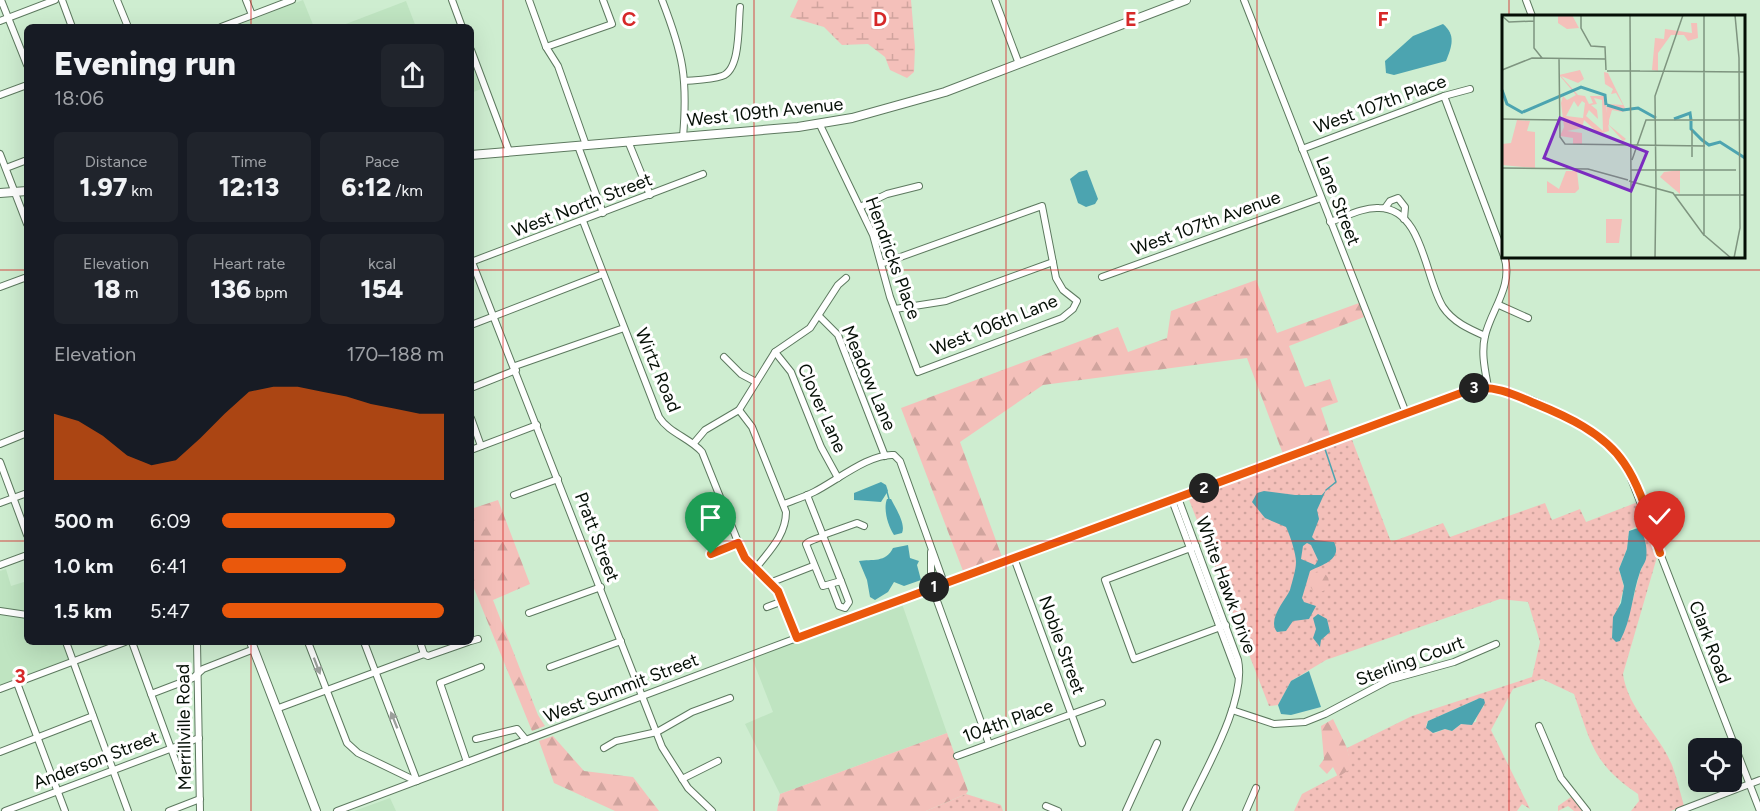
<!DOCTYPE html>
<meta charset="utf-8">
<style>
body{margin:0;font-family:Figtree,sans-serif;background:#20242c;color:#f1f3f6;height:100vh;display:flex;flex-direction:column;font-size:22px;white-space:nowrap}
*{box-sizing:border-box;margin:0}
p{font-size:20px;color:#9ea1a6}
.icon{flex:none;width:33px;height:33px;fill:none;stroke:currentColor;stroke-width:2;stroke-linecap:round;stroke-linejoin:round}
.map{position:relative;flex:1;overflow:hidden}
.side{position:absolute;left:24px;top:24px;width:450px;height:621px;display:flex;flex-direction:column;background:#171b24;border-radius:9px;box-shadow:0 6px 24px #0002}
.side>*{flex:none}
.controls{position:absolute;left:1688px;top:738px;display:grid;gap:12px}
.controls a{display:grid;place-items:center;width:54px;height:54px;border-radius:9px;background:#171b24;box-shadow:0 6px 24px #0002;font-size:30px}
.pin{position:absolute;display:grid;place-items:center;width:51px;height:51px;color:#fff;margin:-62px -26px;border-radius:50% 50% 50% 0;rotate:-45deg;box-shadow:0 0 6px #0007}
.pin .icon{rotate:45deg}
.km{position:absolute;width:30px;height:30px;margin:-15px;border-radius:50%;background:#222;color:#fff;font-size:16px;line-height:30px;text-align:center}
.round{display:grid;place-items:center;flex:none;width:63px;height:63px;border-radius:9px;background:#20242c}
.headline{display:flex;align-items:center;justify-content:space-between;height:102px;padding:0 30px}
h1{font-size:33px;font-weight:800;line-height:45px}
.stats{display:grid;grid-template-columns:repeat(3,1fr);gap:9px;height:102px;padding:6px 30px}
.stats div{display:grid;align-content:center;border-radius:9px;background:#20242c;text-align:center}
.stats b{font-size:26px;font-weight:800}
.stats small{font-size:16px;font-weight:400}
.stats p{font-size:16px}
.chart{height:168px;padding:12px 30px}
.chart p{display:flex;justify-content:space-between}
.chart svg{width:100%;height:108px;margin-top:6px;fill:#ea580c;opacity:.7}
ul{padding:0 30px;list-style:none;font-size:20px}
li{display:grid;grid-template-columns:96px 72px 1fr;align-items:center;height:45px}
li i{height:15px;border-radius:8px;background:#ea580c}
.map>svg:first-child{display:block}
</style>
<div class="map">
<svg width="1760" height="811" viewBox="0 0 1760 811">
<defs>
<pattern id="grass-dots" width="8" height="8" patternUnits="userSpaceOnUse" patternTransform="scale(1.5)"><rect width="8" height="8" fill="#f4c0ba"/><path d="M2 2h.1M6 6h.1" fill="none" stroke="#d0a49e" stroke-width="1.8" stroke-linecap="round"/></pattern>
<pattern id="forest-firs" width="22" height="20" patternUnits="userSpaceOnUse" patternTransform="scale(1.5)"><rect width="22" height="20" fill="#f4c0ba"/><path d="M5 1l3.5 6h-7zM16 11l3.5 6h-7z" fill="#d0a49e"/></pattern>
<pattern id="wetland-marsh" width="20" height="14" patternUnits="userSpaceOnUse" patternTransform="scale(1.5)"><rect width="20" height="14" fill="#f4c0ba"/><path d="M1 5h8M5 5V1M11 12h8M15 12V8" fill="none" stroke="#d0a49e"/></pattern>
</defs>
<rect width="100%" height="100%" fill="#ceedd0"/>
<g fill="#bfe4c1">
<polygon points="303,0 314,27 233,27"/>
<polygon points="406,1 416,27 338,27"/>
<polygon points="471,63 481,89 471,93"/>
<polygon points="6,569 11,586 27,581 27,642 62,642 69,660 0,685 0,571"/>
<polygon points="901,601 947,733 780,794 745,724 773,712 752,658"/>
<polygon points="390,798 396,811 354,811"/>
</g>
<g fill="url(#grass-dots)" fill-rule="evenodd">
<path d="M1351 437 1391 542 1443 523 1450 537 1545 503 1552 520 1580 509 1586 522 1638 502 1657 557 1623 674C1628 710 1659 733 1672 765 1677 778 1680 792 1684 806L1671 811H1631L1639 801 1638 794C1593 764 1591 743 1574 694L1542 679 1513 689 1491 730 1530 809 1522 804 1517 811H1294L1302 794 1351 768 1347 748 1412 716 1532 677 1540 642 1528 602 1500 599 1326 660 1291 681 1278 705 1269 706 1188 497ZM1635 527 1640 529 1645 541 1646 558 1640 572 1625 630 1617 642 1612 636 1613 629 1624 587 1619 569 1627 549 1629 531ZM1480 698 1484 706 1478 712 1476 722 1461 724 1452 731 1445 729 1435 733 1426 726 1428 721Z"/>
<polygon points="966,794 1001,805 1003,811 926,811"/>
<polygon points="1571,797 1584,811 1574,811 1568,806 1558,811 1558,806"/>
</g>
<g fill="url(#forest-firs)">
<polygon points="1256,280 1277,333 1359,303 1364,317 1289,346 1305,387 1330,379 1338,402 1321,408 1331,438 1283,454 1247,358 1043,385 960,442 1002,557 963,571 901,408 1118,327 1128,352 1167,338 1171,311"/>
<polygon points="498,500 530,584 493,600 538,715 545,726 532,731 471,581 471,509"/>
<circle cx="1319" cy="582" r="10"/>
<polygon points="1333,719 1347,748 1352,768 1338,777 1333,767 1327,774 1319,766 1324,759 1321,726"/>
<polygon points="947,733 968,791 966,794 926,811 777,811 780,794"/>
<polygon points="553,736 584,771 633,777 659,811 615,811 554,783 539,741"/>
</g>
<polygon fill="url(#wetland-marsh)" points="798,0 911,0 915,48 914,72 907,78 890,70 885,57 868,44 842,45 824,27 790,17"/>
<g fill="#4ca4b0" fill-rule="evenodd">
<path d="M1443 24C1456 35 1452 46 1446 61L1394 75 1386 73 1385 61 1413 36Z"/>
<polygon points="1087,170 1098,199 1095,204 1086,207 1078,203 1070,179 1079,172"/>
<polygon points="881,482 886,485 888,491 881,502 854,500 854,493"/>
<path d="M1326 490 1317 510 1319 519 1312 537 1315 540 1334 542C1343 560 1321 565 1310 571L1302 598 1304 602 1316 606 1309 619 1293 621 1286 631 1277 632C1267 619 1285 601 1290 590 1292 582 1296 570 1296 562 1296 554 1290 535 1286 527L1265 518 1252 502 1257 493 1264 491 1295 495H1322ZM1307 543 1311 545 1318 560 1315 565 1301 559 1303 546Z"/>
<path d="M887 499H891C896 509 906 524 902 533L894 535C888 526 883 509 887 499Z"/>
<path d="M1638 528C1645 533 1648 550 1646 559 1645 563 1641 568 1640 572 1632 594 1632 619 1620 641L1616 642 1612 638 1613 617 1621 603 1624 586 1619 569 1627 549 1629 531Z"/>
<path d="M908 545 910 558 919 561 917 565 921 580 904 586 894 582 888 592 875 600 870 597 867 580 859 561C872 559 886 563 893 548Z"/>
<polygon points="1318,614 1327,619 1330,632 1321,640 1320,647 1313,638 1316,629 1313,618"/>
<polygon points="1309,671 1321,707 1291,715 1281,714 1278,705 1291,681"/>
<polygon points="1480,698 1484,699 1485,703 1472,725 1461,724 1452,731 1445,729 1433,733 1426,728 1428,721"/>
</g>
<g fill="none" stroke-linecap="round" stroke-linejoin="round">
<g stroke="#4ca4b0" stroke-width="1.5">
<polyline points="1299,448 1321,441"/>
<polyline points="1325,449 1336,482 1326,490"/>
<polyline points="887,492 889,499"/>
</g>
<g stroke="#5d795f" stroke-width="8">
<g id="minor">
<polyline points="1,0 27,65"/>
<polyline points="62,0 72,27"/>
<polyline points="117,0 128,27"/>
<polyline points="246,0 252,15"/>
<polyline points="452,0 462,27"/>
<polyline points="529,0 546,47 558,66 586,145"/>
<path d="M662 0C683 54 688 78 683 137"/>
<polyline points="995,0 1019,64"/>
<polyline points="1244,0 1406,413"/>
<polyline points="1526,0 1532,16"/>
<polyline points="0,21 55,0"/>
<polyline points="221,27 292,0"/>
<polyline points="546,47 612,24 603,0"/>
<polyline points="471,50 509,151"/>
<path d="M684 81C696 80 711 80 722 76 741 70 738 24 740 7"/>
<polyline points="0,95 27,85"/>
<polyline points="1444,96 1504,256"/>
<polyline points="820,125 873,235 890,297 918,372 1062,318 1073,309 1077,301 1063,290 1056,278 1042,206 881,264"/>
<polyline points="628,141 650,195"/>
<polyline points="578,146 603,213"/>
<polyline points="1302,149 1444,96 1470,89"/>
<polyline points="0,154 27,224"/>
<polyline points="6,168 27,160"/>
<polyline points="860,207 887,194 919,186"/>
<polyline points="1385,208 1390,201 1398,198 1405,207 1404,219"/>
<path d="M583 221 659 417C669 433 690 438 702 452L742 552 778 591 797 637"/>
<path d="M1330 222C1345 217 1363 207 1379 208 1423 208 1425 279 1443 307 1453 322 1469 329 1485 336"/>
<polyline points="471,262 703,174"/>
<polyline points="472,262 662,747 688,788 712,811"/>
<polyline points="1102,277 1321,198"/>
<polyline points="0,287 27,277"/>
<polyline points="1499,305 1528,318"/>
<polyline points="895,309 946,301 1053,262"/>
<polyline points="819,316 838,335 885,456"/>
<polyline points="471,325 603,274"/>
<polyline points="775,352 791,372 821,447 838,478"/>
<polyline points="724,357 741,374 756,382"/>
<polyline points="515,366 624,328"/>
<path d="M1488 387C1485 370 1481 353 1485 336 1491 310 1514 285 1504 256"/>
<polyline points="471,388 516,370"/>
<path d="M739 410 752 427 786 512C786 535 769 551 756 568"/>
<polyline points="471,418 481,446"/>
<polyline points="694,443 705,430 739,410 775,352 810,328 838,285 846,278"/>
<polyline points="0,444 27,433"/>
<polyline points="471,450 537,425"/>
<polyline points="0,462 27,535"/>
<polyline points="514,495 558,479"/>
<path d="M807 495 841 581 823 586 806 544C811 539 820 539 826 534L857 523 864 526"/>
<path d="M1178 498 1238 660C1247 701 1204 772 1186 811"/>
<polyline points="1172,500 1238,676"/>
<polyline points="0,503 27,493"/>
<path d="M784 504C794 500 804 497 814 492 836 481 870 453 894 455L900 461 944 583"/>
<polyline points="1196,546 1105,580 1134,659 1226,625"/>
<polyline points="931,552 931,575 936,586"/>
<polyline points="711,554 738,543"/>
<polyline points="1014,558 1082,743"/>
<polyline points="0,565 27,555"/>
<polyline points="772,582 813,566"/>
<polyline points="831,585 839,606 845,608 849,602 841,581"/>
<polyline points="932,587 989,744"/>
<polyline points="767,607 783,601"/>
<polyline points="0,611 27,615"/>
<polyline points="529,613 601,587"/>
<polyline points="471,641 478,639"/>
<polyline points="66,642 128,811"/>
<polyline points="132,642 184,784"/>
<polyline points="197,642 200,811"/>
<polyline points="308,642 347,743 358,753 416,781"/>
<polyline points="364,642 417,781"/>
<polyline points="420,642 424,654"/>
<polyline points="550,667 621,641"/>
<polyline points="17,683 65,811"/>
<polyline points="0,689 125,642"/>
<polyline points="151,694 193,678 203,669 254,649"/>
<polyline points="276,709 424,654 428,656 468,642"/>
<polyline points="1232,710 1274,724 1305,722 1325,714 1389,680 1454,662 1496,644"/>
<polyline points="1539,726 1561,778 1587,811"/>
<polyline points="476,739 517,729 526,740"/>
<polyline points="604,748 616,741 657,732 692,712 730,698"/>
<polyline points="0,752 93,716"/>
<polyline points="957,756 1102,703"/>
<polyline points="467,762 440,683 481,667"/>
<polyline points="682,779 718,761"/>
<polyline points="1046,806 1058,811"/>
<polyline points="5,811 199,738"/>
<polyline points="169,811 200,799"/>
<path d="M337 811 802 636 1472 389C1514 381 1599 430 1625 463L1760 811"/>
<polyline points="1126,811 1157,743"/>
<polyline points="1246,811 1256,788"/>
<polyline points="1679,811 1760,780"/>
</g>
</g>
<g stroke="#5d795f" stroke-width="10">
<g id="major">
<polyline points="471,155 798,127 852,118 945,92 1186,0"/>
<polyline points="0,193 27,191"/>
<polyline points="251,642 316,811"/>
</g>
</g>
<use href="#minor" stroke="#fff" stroke-width="6"/>
<use href="#major" stroke="#fff" stroke-width="8"/>
</g>
<defs><path id="oneway-solid" d="M-6-.8H1V-3.2L6.5 0L1 3.2V.8H-6Z" transform="scale(1.5)"/></defs>
<g fill="#9b9f9b">
<use href="#oneway-solid" transform="translate(317 666) rotate(69)"/>
<use href="#oneway-solid" transform="translate(394 720) rotate(-112)"/>
</g>
<g fill="none" stroke-linecap="round" stroke-linejoin="round">
<g stroke="#fff" stroke-width="12">
<path id="route" d="M711 554 738 543 745 558 778 591 797 638 1472 389C1494 385 1513 394 1534 403 1566 416 1604 433 1624 463 1642 489 1650 524 1660 553"/>
</g>
<use href="#route" stroke="#ea580c" stroke-width="8"/>
</g>
<path fill="none" stroke="#d62828" stroke-width="1.5" stroke-opacity="0.55" d="M251 0V27M503 0V811M754 0V811M1006 0V811M1257 0V811M1509 0V16M1509 256V811M0 270H27M471 270H1760M0 541H27M471 541H1760M251 642V811"/>
<g text-anchor="middle" dominant-baseline="central" stroke-width="6" stroke-linejoin="round" paint-order="stroke">
<g font-size="18" fill="#050f06" stroke="#fff">
<text transform="translate(1380 104) rotate(-20)">West 107th Place</text>
<text transform="translate(765 112) rotate(-6)">West 109th Avenue</text>
<text transform="translate(1338 201) rotate(69)">Lane Street</text>
<text transform="translate(582 205) rotate(-21)">West North Street</text>
<text transform="translate(1206 223) rotate(-20)">West 107th Avenue</text>
<text transform="translate(893 258) rotate(70)">Hendricks Place</text>
<text transform="translate(994 325) rotate(-22)">West 106th Lane</text>
<text transform="translate(658 370) rotate(67)">Wirtz Road</text>
<text transform="translate(869 378) rotate(67)">Meadow Lane</text>
<text transform="translate(822 408) rotate(66)">Clover Lane</text>
<text transform="translate(597 537) rotate(69)">Pratt Street</text>
<text transform="translate(1226 585) rotate(70)">White Hawk Drive</text>
<text transform="translate(1710 642) rotate(69)">Clark Road</text>
<text transform="translate(1062 645) rotate(70)">Noble Street</text>
<text transform="translate(1410 661) rotate(-20)">Sterling Court</text>
<text transform="translate(621 688) rotate(-21)">West Summit Street</text>
<text transform="translate(1008 721) rotate(-20)">104th Place</text>
<text transform="translate(184 727) rotate(-91)">Merrillville Road</text>
<text transform="translate(96 760) rotate(-21)">Anderson Street</text>
</g>
</g>
<g transform="translate(1502 15)">
<rect width="243" height="243" fill="#ceedd0"/>
<path d="M189 8H195L196 23 186 26 182 20H169L156 38V56L150 55 153 23 162 24 163 14 190 18ZM78 55 82 64 76 68 59 61 76 80 83 81 87 89 91 88 88 81H103L107 116 97 119 82 105 80 113 65 116 80 118V129H71V123L58 121 62 112 59 88 61 81 65 85 74 80 57 60ZM92 83 100 85 101 116 84 101 87 95 96 104 95 95 89 90 95 89ZM72 86 76 92 80 86 83 88 81 103 64 101ZM64 156H75L77 174 73 178H45V166L57 174Z" fill="#f4c0ba" fill-rule="evenodd"/>
<path d="M56 0H70L77 13 65 14 56 8ZM102 57 106 58 123 93 121 97 110 95 107 105V110L124 124 121 126 104 107 105 89 121 90 114 78 109 79 111 74 103 69Z" fill="#f4c0ba"/>
<path d="M15 105 28 106 25 116 33 117V153L0 150V129L9 128ZM104 204H120L117 228H104Z" fill="#f4c0ba"/>
<path d="M178 155V179L158 162 162 157Z" fill="#f4c0ba"/>
<path fill="none" stroke="#4ca4b0" stroke-width="3" d="M0 75 5 89 21 98M105 90 121 95 136 93 154 103M21 97 79 72 103 80 104 90M172 104 188 98 189 105M189 106V114L200 125 207 130 218 127 243 143"/>
<path fill="none" stroke="#7e947f" stroke-width="1.5" d="M32 0V33L40 43M79 0V13L89 31 103 32 104 55M128 0 129 166M202 0V221M0 1 7 7 32 6M57 43 58 122 63 129 203 131M0 55 30 43 103 44M105 56H138M136 56 243 57M0 104 58 105M190 115V142M130 145 144 105H243M0 153 86 154 126 165M129 155H203M203 155H234M127 166 171 178 201 219 229 243M154 173 153 81 181 0M172 180H243M129 243V166M153 243 154 173M232 243 238 213 237 43 233 0"/>
<path fill="#7b2cbf" fill-opacity="0.15" stroke="#7b2cbf" stroke-width="3" d="M58 103 145 137 129 176 42 143Z"/>
<rect width="243" height="243" fill="none" stroke="#050f06" stroke-width="3"/>
</g>
<g font-size="20" text-anchor="middle" font-weight="bold" fill="#d62828" stroke="#fff" stroke-width="6" stroke-linejoin="round" paint-order="stroke">
<text x="629" y="26">C</text>
<text x="880" y="26">D</text>
<text x="1131" y="26">E</text>
<text x="1383" y="26">F</text>
<text x="20" y="683">3</text>
</g>
</svg>
<div class="controls">
<a><svg class="icon" aria-label="locate" viewBox="0 0 24 24"><circle cx="12" cy="12" r="6"/><path d="M12 2v4M12 18v4M2 12h4M18 12h4"/></svg></a>
</div>
<div class="pin" style="left:711px;top:554px;background:#1e9e55"><svg class="icon" aria-label="arrive" viewBox="0 0 24 24"><path d="M6 21V4h12l-3 4 3 4H6"/></svg></div>
<div class="pin" style="left:1660px;top:553px;background:#d93025"><svg class="icon" aria-label="check" viewBox="0 0 24 24"><path d="M5 12l5 5 9-10"/></svg></div>
<b class="km" style="left:934px;top:587px">1</b>
<b class="km" style="left:1204px;top:488px">2</b>
<b class="km" style="left:1474px;top:388px">3</b>
<section class="side">
<div class="headline"><div><h1>Evening run</h1><p>18:06</p></div><a class="round"><svg class="icon" aria-label="share" viewBox="0 0 24 24"><path d="M12 15V3M7 8l5-5 5 5M5 13v7h14v-7"/></svg></a></div>
<div class="stats">
<div><p>Distance</p><b>1.97<small> km</small></b></div>
<div><p>Time</p><b>12:13</b></div>
<div><p>Pace</p><b>6:12<small> /km</small></b></div>
</div>
<div class="stats">
<div><p>Elevation</p><b>18<small> m</small></b></div>
<div><p>Heart rate</p><b>136<small> bpm</small></b></div>
<div><p>kcal</p><b>154</b></div>
</div>
<div class="chart"><p><span>Elevation</span>170–188 m</p>
<svg viewBox="0 0 160 44" preserveAspectRatio="none"><path d="M0 44V17L10 20L20 26L30 34L40 38L50 36L60 27L70 17L80 8L90 6L100 6L110 8L120 10L130 13L140 15L150 17L160 17V44z"/></svg>
</div>
<ul>
<li><b>500 m</b>6:09<i style="width:78%"></i></li>
<li><b>1.0 km</b>6:41<i style="width:56%"></i></li>
<li><b>1.5 km</b>5:47<i style="width:100%"></i></li>
</ul>
</section>
</div>
